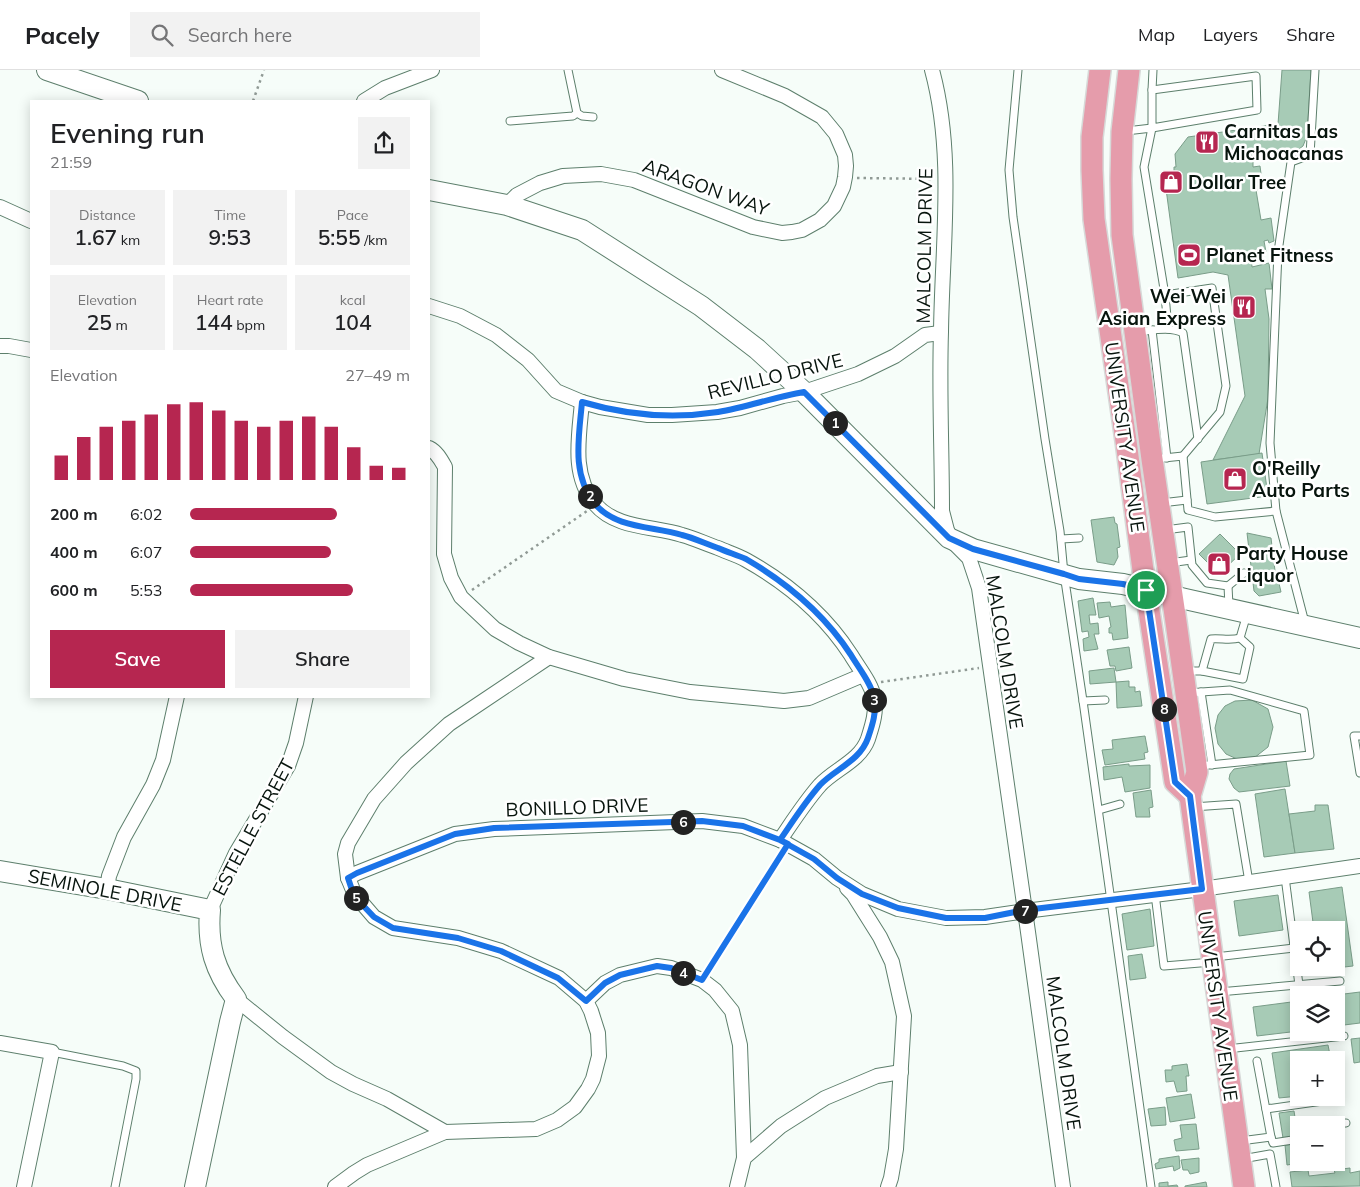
<!DOCTYPE html>
<meta charset="utf-8">
<style>
body{margin:0;font-family:Mulish,sans-serif;background:#f2f2f2;color:#202124;height:100vh;display:flex;flex-direction:column;font-size:19px;white-space:nowrap}
*{box-sizing:border-box;margin:0}
p{font-size:16px;color:#757577}
.icon{flex:none;width:28px;height:28px;fill:none;stroke:currentColor;stroke-width:2;stroke-linecap:round;stroke-linejoin:round}
.map{position:relative;flex:1;overflow:hidden}
.panel{position:absolute;left:30px;top:30px;width:400px;height:598px;display:flex;flex-direction:column;background:#fff;border-radius:0px;box-shadow:0 2px 12px #0003}
.panel>*{flex:none}
.buttons{position:absolute;left:1290px;top:851px;display:grid;gap:10px}
.buttons a{display:grid;place-items:center;width:55px;height:55px;border-radius:0px;background:#fff;box-shadow:0 2px 12px #0003;font-size:25px}
.pin{position:absolute;display:grid;place-items:center;width:42px;height:42px;color:#fff;margin:-21px;border:2px solid #fff;border-radius:50%;box-shadow:0 1px 5px #0007}
.km{position:absolute;width:25px;height:25px;margin:-12px;border-radius:50%;background:#222;color:#fff;font-size:14px;line-height:25px;text-align:center}
.round{display:grid;place-items:center;flex:none;width:52px;height:52px;border-radius:0px;background:#f2f2f2}
.head{display:flex;align-items:center;justify-content:space-between;height:85px;padding:0 20px}
h1{font-size:28px;font-weight:600;line-height:38px}
.metrics{display:grid;grid-template-columns:repeat(3,1fr);gap:8px;height:85px;padding:5px 20px}
.metrics div{display:grid;align-content:center;border-radius:0px;background:#f2f2f2;text-align:center}
.metrics b{font-size:21px;font-weight:600}
.metrics small{font-size:14px;font-weight:400}
.metrics p{font-size:14px}
.chart{height:140px;padding:10px 20px}
.chart p{display:flex;justify-content:space-between}
.chart svg{width:100%;height:90px;margin-top:5px;stroke:#b62650;stroke-width:6}
.cta{display:flex;gap:10px;margin-top:auto;padding:10px 20px}
.cta a{flex:1;height:58px;border-radius:0px;background:#b62650;color:#fff;font-size:20px;font-weight:600;line-height:58px;text-align:center}
.cta a+a{background:#f2f2f2;color:#202124}
ul{padding:0 20px;list-style:none;font-size:16px}
li{display:grid;grid-template-columns:80px 60px 1fr;align-items:center;height:38px}
li i{height:12px;border-radius:6px;background:#b62650}
header{display:flex;align-items:center;gap:30px;box-sizing:border-box;height:70px;padding:0 25px;background:#fff;border-bottom:1px solid #e0e0e0}
header strong{font-size:24px}
nav{display:flex;gap:28px;margin-inline-start:auto;font-size:18px}
.search{width:350px;height:45px;background:#f2f2f2;display:flex;align-items:center;gap:12px;box-sizing:border-box;padding:0 18px;border-radius:0px;color:#757577;font-size:19px}
.map>svg:first-child{display:block}
</style>
<header>
<strong>Pacely</strong>
<div class="search"><svg class="icon" aria-label="search" viewBox="0 0 24 24"><circle cx="10" cy="10" r="6"/><path d="M15 15l6 6"/></svg>Search here</div>
<nav><a>Map</a><a>Layers</a><a>Share</a></nav>
</header>
<div class="map">
<svg width="1360" height="1117" viewBox="0 0 1360 1117">
<rect width="100%" height="100%" fill="#f6fdf9"/>
<g fill="#a7cbb6" stroke="#7a9d89">
<polygon points="1282,0 1311,0 1307,66 1303,76 1295,82 1253,88 1253,97 1260,96 1263,119 1256,120 1261,150 1271,148 1274,171 1269,173 1268,170 1264,171 1266,182 1251,184 1252,197 1269,193 1272,219 1265,219 1269,249 1268,328 1259,384 1213,390 1245,326 1228,205 1213,202 1178,208 1164,104 1174,103 1174,97 1176,97 1175,84 1188,67 1278,54"/>
<polygon points="1262,383 1268,426 1207,434 1201,392"/>
<polygon points="1114,447 1115,453 1117,454 1120,477 1117,478 1118,487 1114,495 1097,492 1091,450"/>
<polygon points="1247,463 1271,468 1276,509 1278,509 1281,522 1259,526 1254,521"/>
<polygon points="1220,464 1240,484 1219,504 1199,484"/>
<polygon points="1093,528 1096,545 1089,545 1090,554 1098,553 1099,564 1094,564 1098,579 1084,581 1083,569 1089,567 1088,561 1082,562 1078,531"/>
<polygon points="1110,532 1111,537 1125,535 1128,568 1113,570 1112,563 1109,563 1109,558 1111,557 1109,546 1099,548 1097,533"/>
<polygon points="1129,577 1132,598 1116,601 1115,596 1110,596 1107,580"/>
<polygon points="1114,598 1116,612 1090,614 1089,601"/>
<polygon points="1129,611 1129,617 1135,617 1135,622 1140,621 1142,636 1117,638 1116,612"/>
<polygon points="1252,630 1268,639 1273,657 1268,677 1254,688 1237,689 1226,684 1218,674 1215,658 1218,645 1225,636 1235,631"/>
<polygon points="1145,666 1148,682 1144,683 1145,689 1105,695 1102,680 1113,679 1112,670"/>
<polygon points="1286,691 1290,716 1239,722 1234,718 1229,709 1230,704 1234,699"/>
<polygon points="1129,694 1129,696 1150,695 1150,718 1125,722 1122,707 1104,710 1103,697"/>
<polygon points="1285,719 1295,783 1264,787 1255,724"/>
<polygon points="1151,720 1153,737 1149,738 1150,747 1136,747 1133,723"/>
<polygon points="1315,735 1328,735 1334,779 1295,783 1289,744 1315,741"/>
<polygon points="1342,817 1353,896 1318,900 1318,898 1336,898 1336,860 1314,860 1309,822"/>
<polygon points="1278,825 1283,860 1239,866 1234,831"/>
<polygon points="1150,839 1154,876 1127,880 1122,844"/>
<polygon points="1142,884 1146,908 1130,910 1128,886"/>
<polygon points="1360,922 1360,953 1336,956 1336,925"/>
<polygon points="1299,931 1299,961 1257,966 1253,937"/>
<polygon points="1360,968 1360,992 1354,993 1351,969"/>
<polygon points="1328,975 1331,990 1299,990 1299,1026 1279,1028 1272,983"/>
<polygon points="1187,994 1189,1006 1186,1006 1187,1021 1177,1022 1174,1011 1166,1012 1165,1000 1172,1000 1172,996"/>
<polygon points="1191,1024 1195,1048 1170,1052 1166,1028"/>
<polygon points="1165,1037 1166,1055 1151,1056 1148,1039"/>
<polygon points="1294,1041 1298,1066 1283,1068 1279,1043"/>
<polygon points="1196,1054 1199,1079 1176,1081 1174,1070 1182,1068 1180,1055"/>
<polygon points="1299,1074 1299,1092 1305,1092 1287,1095 1285,1075"/>
<polygon points="1179,1086 1180,1098 1174,1101 1173,1096 1156,1099 1155,1094 1159,1092 1159,1089"/>
<polygon points="1199,1088 1199,1102 1190,1104 1188,1100 1183,1100 1181,1090"/>
<polygon points="1350,1098 1350,1103 1360,1101 1360,1116 1292,1117 1290,1102 1308,1100 1309,1106 1335,1103 1334,1100"/>
<polygon points="1168,1112 1168,1116 1177,1115 1178,1117 1159,1117 1159,1113"/>
<polygon points="1206,1112 1207,1117 1185,1117 1185,1116"/>
</g>
<g fill="none" stroke-linecap="round" stroke-linejoin="round">
<g stroke="#5d7f6c" stroke-width="9">
<g id="lane">
<polyline points="1018,0 1009,100 1013,147 1045,369 1060,461 1064,504 1083,631 1151,1117"/>
<polygon points="1256,6 1257,40 1152,58 1152,20"/>
<polyline points="1152,20 1153,0"/>
<polyline points="577,43 582,46 593,47"/>
<polyline points="510,51 573,46 577,43 568,0"/>
<polyline points="1126,61 1152,58 1144,97 1165,225 1168,259"/>
<polyline points="1165,225 1212,218 1226,316 1220,342 1183,386"/>
<polyline points="1152,260 1167,388"/>
<path d="M1136 262C1151 261 1169 256 1183 263L1198 369"/>
<polyline points="1154,389 1183,386 1188,440 1215,447 1276,441"/>
<polyline points="1161,433 1187,430"/>
<polyline points="1165,460 1188,457 1192,495 1207,513 1228,516 1229,536"/>
<polyline points="1061,469 1079,468"/>
<polyline points="1169,493 1191,490"/>
<polyline points="1228,516 1244,503"/>
<polyline points="1305,553 1276,441 1270,373 1278,182 1291,92 1310,85 1315,0"/>
<polyline points="1185,601 1202,601 1243,609 1250,577 1240,568 1247,544"/>
<path d="M1202 601 1211 569C1221 568 1230 571 1240 568"/>
<polyline points="1201,622 1212,695"/>
<polyline points="1187,623 1230,620 1304,641 1310,685 1199,696"/>
<polyline points="1083,631 1105,630"/>
<polyline points="1360,666 1354,666 1360,703"/>
<polyline points="1193,737 1236,734 1249,812"/>
<polyline points="1099,740 1120,734"/>
<polyline points="1285,807 1299,915"/>
<polyline points="1155,824 1164,896 1212,892"/>
<polyline points="1215,887 1294,878"/>
<polyline points="1219,922 1340,911"/>
<polyline points="1227,979 1344,966"/>
<polyline points="52,982 123,996 136,1001 136,1009 115,1117"/>
<polyline points="1266,1039 1337,1029"/>
<polyline points="1306,1055 1346,1053"/>
<polyline points="1271,1067 1273,1073 1299,1069"/>
<polyline points="1240,1071 1271,1067 1257,991"/>
<polyline points="1242,1089 1270,1084 1276,1117"/>
</g>
</g>
<g stroke="#5d7f6c" stroke-width="16">
<g id="street">
<path d="M932 0C955 85 942 175 941 262 939 321 942 381 942 441L949 468 969 488 979 518 1028 862 1063 1117"/>
<polyline points="364,31 385,18 432,0"/>
<polyline points="507,135 517,125 540,113 563,106 601,104 634,110 753,157 782,163 792,162 802,160 820,150 834,136 843,117 845,107 846,96 845,85 836,64 822,47 785,26 722,0"/>
<polyline points="0,137 31,151"/>
<polyline points="429,236 460,246 496,265 528,290 556,321 582,332 600,337 648,345 672,345 717,342 740,338 783,326 804,322 858,304 895,286 925,265 940,263"/>
<polyline points="0,276 9,276 31,280"/>
<path d="M582 332C579 367 571 405 595 434 616 459 654 456 682 465 694 468 706 474 718 478 727 482 737 485 746 490 787 513 825 545 851 585 858 597 872 614 874 628 877 642 872 656 868 669 860 691 835 699 820 715 805 732 793 751 780 770"/>
<path d="M429 378C437 382 441 390 445 397L444 484 451 508 461 527 495 559 519 573 549 587 624 609 690 622 784 631 809 628 863 605"/>
<polyline points="348,808 357,803 455,764 494,759 702,751 743,756 780,770 814,789 837,808 862,824 898,839 946,848 985,847 1025,841 1202,819 1360,796"/>
<polyline points="847,818 853,824 880,867 892,892 904,946 896,1079 891,1108 888,1117"/>
<polyline points="107,819 109,806 124,767 153,715 163,690 177,626"/>
<polyline points="210,840 236,783 288,696 296,673 306,626"/>
<polyline points="236,929 283,967 331,1002 353,1014 387,1029 445,1062"/>
<polyline points="586,931 605,913 620,905 657,896 671,898 702,910 715,920 732,941 740,975 744,1088"/>
<polyline points="0,973 52,982 24,1117"/>
<polyline points="335,1117 354,1103 367,1095 445,1062 536,1059 557,1050 575,1037 588,1019 593,1009 599,986 598,963 591,941 586,931 559,908 501,881 458,868 393,858 374,847 355,825 348,808 345,784 348,773 374,729 406,693 449,654 549,587"/>
<polyline points="737,1117 744,1088 781,1056 825,1028 877,1006 901,1002"/>
</g>
</g>
<g stroke="#5d7f6c" stroke-width="22">
<g id="secondary">
<polyline points="47,0 138,31"/>
<polyline points="429,120 507,135 582,160 701,236 757,279 804,322 949,468 973,479 1079,509 1123,514 1185,529 1360,568"/>
<path d="M0 801 107 819 210 840C207 876 215 901 236 929L230 952 195 1117"/>
</g>
</g>
<g stroke="#d7d9d8" stroke-width="24">
<g id="primary">
<polyline points="1100,0 1092,67 1092,100 1094,149 1126,371 1144,508 1175,712 1190,726"/>
<polyline points="1129,0 1122,62 1121,109 1122,165 1152,389 1176,552 1197,702 1190,726 1244,1117"/>
</g>
</g>
<g stroke="#909a95" stroke-width="2.5" stroke-dasharray="2.5 4" stroke-linecap="butt">
<polyline points="253,31 264,0"/>
<polyline points="857,108 934,109"/>
<polyline points="472,520 587,441"/>
<polyline points="881,612 979,598"/>
<polyline points="708,901 781,785"/>
</g>
<use href="#lane" stroke="#fff" stroke-width="7"/>
<use href="#street" stroke="#fff" stroke-width="14"/>
<use href="#secondary" stroke="#fff" stroke-width="20"/>
<use href="#primary" stroke="#e59cab" stroke-width="21"/>
</g>
<g fill="none" stroke-linecap="round" stroke-linejoin="round">
<g stroke="#fff" stroke-width="10">
<path id="route" d="M1146 520 1123 514 1079 509 1064 504 973 479 949 468 804 322C775 327 747 337 718 342 673 349 626 345 582 332 579 367 571 404 595 434 616 459 654 456 682 465 694 468 706 474 718 478 727 482 737 485 746 489 787 513 825 545 851 585 858 597 872 614 874 628 877 642 872 656 868 668 860 691 835 699 820 715 805 732 793 751 780 770L788 774 702 910 671 898 657 896 620 905 605 913 586 931 558 908 501 881 458 868 393 858 374 847 354 826 348 808 357 803 455 764 494 758 702 751 743 756 780 770 814 789 837 808 862 824 898 838 946 848H985L1025 840 1202 819 1190 726 1175 712 1146 520"/>
</g>
<use href="#route" stroke="#1a73e8" stroke-width="6"/>
</g>
<defs>
<g id="restaurant-square" transform="scale(1.25)"><rect x="-9" y="-9" width="18" height="18" rx="4" fill="#b62650" stroke="#fff"/><path d="M-5-6h1v4h1v-4h1v4h1v-4h1v5L-1.5 .5V6h-2V.5L-5-1ZM5-6V6H3V1.5H1.5Q1.5-4 5-6Z" fill="#fff"/></g>
<g id="shop-square" transform="scale(1.25)"><rect x="-9" y="-9" width="18" height="18" rx="4" fill="#b62650" stroke="#fff"/><path d="M-5-2.5h2.3a2.7 3.5 0 0 1 5.4 0H5L5.5 6h-11ZM-1.5-2.5h3a1.5 2.3 0 0 0-3 0Z" fill="#fff"/></g>
<g id="stadium-square" transform="scale(1.25)"><rect x="-9" y="-9" width="18" height="18" rx="4" fill="#b62650" stroke="#fff"/><path d="M0-5a6.5 5 0 1 0 0 10a6.5 5 0 1 0 0-10ZM-3.5-1.8h7v3.6h-7Z" fill="#fff"/></g>
</defs>
<g fill-rule="evenodd">
<use href="#restaurant-square" x="1207" y="72"/>
<use href="#shop-square" x="1171" y="112"/>
<use href="#stadium-square" x="1189" y="185"/>
<use href="#restaurant-square" x="1244" y="237"/>
<use href="#shop-square" x="1235" y="409"/>
<use href="#shop-square" x="1219" y="494"/>
</g>
<g text-anchor="middle" dominant-baseline="central" stroke-width="5" stroke-linejoin="round" paint-order="stroke">
<g font-size="19" font-weight="bold" fill="#07140d" stroke="#fff" text-anchor="start">
<text x="1224" y="61">Carnitas Las<tspan x="1224" dy="22">Michoacanas</tspan></text>
<text x="1188" y="112">Dollar Tree</text>
<text x="1206" y="185">Planet Fitness</text>
<text x="1226" y="226" text-anchor="end">Wei Wei<tspan x="1226" dy="22">Asian Express</tspan></text>
<text x="1252" y="398">O'Reilly<tspan x="1252" dy="22">Auto Parts</tspan></text>
<text x="1236" y="483">Party House<tspan x="1236" dy="22">Liquor</tspan></text>
</g>
<g font-size="19" fill="#07140d" stroke="#fff">
<text transform="translate(706 117) rotate(20)">ARAGON WAY</text>
<text transform="translate(924 176) rotate(-89)">MALCOLM DRIVE</text>
<text transform="translate(775 306) rotate(-14)">REVILLO DRIVE</text>
<text transform="translate(1125 367) rotate(82)">UNIVERSITY AVENUE</text>
<text transform="translate(1005 582) rotate(81)">MALCOLM DRIVE</text>
<text transform="translate(577 737) rotate(-2)">BONILLO DRIVE</text>
<text transform="translate(253 757) rotate(-62)">ESTELLE STREET</text>
<text transform="translate(105 820) rotate(11)">SEMINOLE DRIVE</text>
<text transform="translate(1218 936) rotate(82)">UNIVERSITY AVENUE</text>
<text transform="translate(1064 983) rotate(82)">MALCOLM DRIVE</text>
</g>
</g>
</svg>
<div class="buttons">
<a><svg class="icon" aria-label="locate" viewBox="0 0 24 24"><circle cx="12" cy="12" r="6"/><path d="M12 2v4M12 18v4M2 12h4M18 12h4"/></svg></a>
<a><svg class="icon" aria-label="layers" viewBox="0 0 24 24"><path d="M12 4l9 5-9 5-9-5zM3 14l9 5 9-5"/></svg></a>
<a>+</a>
<a>−</a>
</div>
<div class="pin" style="left:1146px;top:520px;background:#1e9e55"><svg class="icon" aria-label="arrive" viewBox="0 0 24 24"><path d="M6 21V4h12l-3 4 3 4H6"/></svg></div>
<b class="km" style="left:835px;top:353px">1</b>
<b class="km" style="left:590px;top:426px">2</b>
<b class="km" style="left:874px;top:630px">3</b>
<b class="km" style="left:683px;top:903px">4</b>
<b class="km" style="left:356px;top:828px">5</b>
<b class="km" style="left:683px;top:752px">6</b>
<b class="km" style="left:1025px;top:841px">7</b>
<b class="km" style="left:1164px;top:639px">8</b>
<section class="panel">
<div class="head"><div><h1>Evening run</h1><p>21:59</p></div><a class="round"><svg class="icon" aria-label="share" viewBox="0 0 24 24"><path d="M12 15V3M7 8l5-5 5 5M5 13v7h14v-7"/></svg></a></div>
<div class="metrics">
<div><p>Distance</p><b>1.67<small> km</small></b></div>
<div><p>Time</p><b>9:53</b></div>
<div><p>Pace</p><b>5:55<small> /km</small></b></div>
</div>
<div class="metrics">
<div><p>Elevation</p><b>25<small> m</small></b></div>
<div><p>Heart rate</p><b>144<small> bpm</small></b></div>
<div><p>kcal</p><b>104</b></div>
</div>
<div class="chart"><p><span>Elevation</span>27–49 m</p>
<svg viewBox="0 0 160 44" preserveAspectRatio="none"><path d="M5 44V32M15 44V23M25 44V18M35 44V15M45 44V12M55 44V7M65 44V6M75 44V10M85 44V15M95 44V18M105 44V15M115 44V13M125 44V18M135 44V28M145 44V37M155 44V38"/></svg>
</div>
<ul>
<li><b>200 m</b>6:02<i style="width:67%"></i></li>
<li><b>400 m</b>6:07<i style="width:64%"></i></li>
<li><b>600 m</b>5:53<i style="width:74%"></i></li>
</ul>
<div class="cta"><a>Save</a><a>Share</a></div>
</section>
</div>
